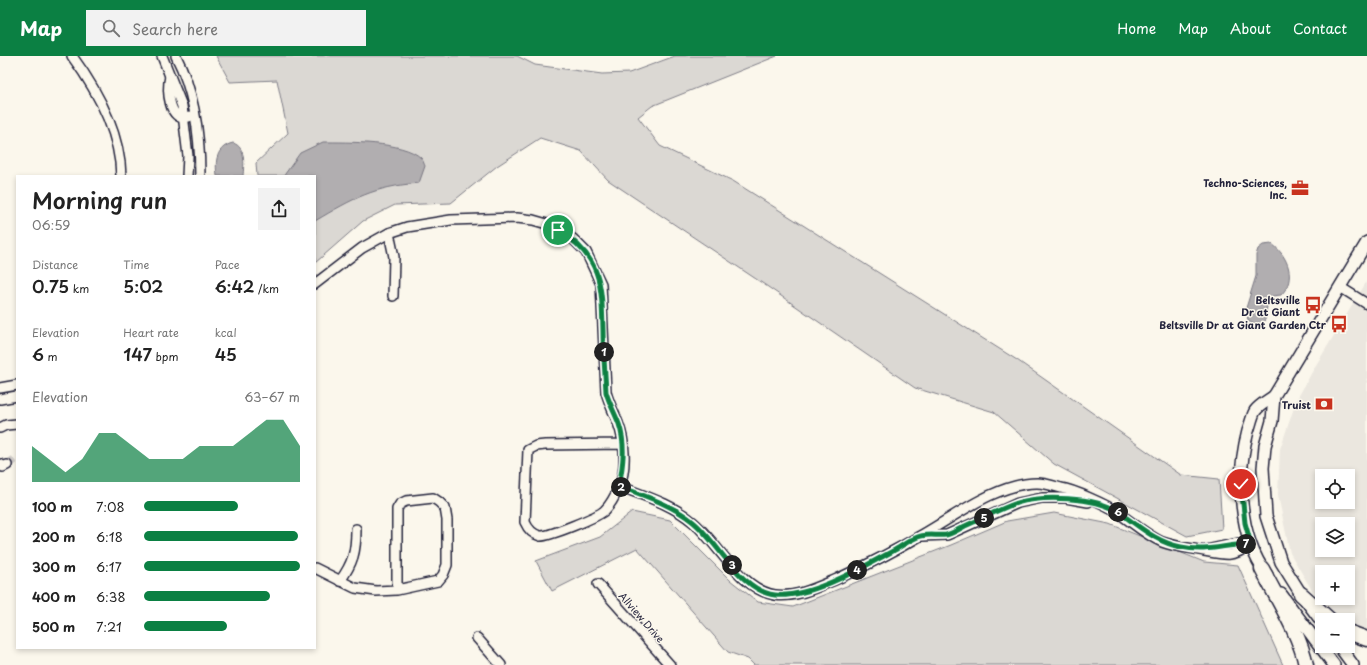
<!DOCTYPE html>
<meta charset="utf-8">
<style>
body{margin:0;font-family:"Playpen Sans",sans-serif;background:#f2f2f2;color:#222;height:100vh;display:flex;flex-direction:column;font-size:15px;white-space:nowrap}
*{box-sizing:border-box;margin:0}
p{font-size:13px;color:#767676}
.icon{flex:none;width:22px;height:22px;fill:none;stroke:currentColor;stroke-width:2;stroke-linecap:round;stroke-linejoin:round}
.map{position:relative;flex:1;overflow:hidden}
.side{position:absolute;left:16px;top:119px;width:300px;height:474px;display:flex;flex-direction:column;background:#fff;border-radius:0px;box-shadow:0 2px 6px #0003}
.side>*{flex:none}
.fabs{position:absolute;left:1315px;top:413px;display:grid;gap:8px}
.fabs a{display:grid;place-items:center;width:40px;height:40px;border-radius:0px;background:#fff;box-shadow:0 2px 6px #0003;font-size:20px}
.pin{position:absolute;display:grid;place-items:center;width:34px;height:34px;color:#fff;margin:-17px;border:2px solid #fff;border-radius:50%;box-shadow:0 1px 4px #0007}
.km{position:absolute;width:20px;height:20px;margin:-10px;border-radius:50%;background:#222;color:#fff;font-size:11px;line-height:20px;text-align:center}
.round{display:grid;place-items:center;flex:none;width:42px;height:42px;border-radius:0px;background:#f2f2f2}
.overview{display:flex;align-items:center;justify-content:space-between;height:68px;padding:0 16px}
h1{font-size:22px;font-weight:600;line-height:30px}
.figures{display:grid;grid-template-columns:repeat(3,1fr);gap:6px;height:68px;padding:4px 16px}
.figures div{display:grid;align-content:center}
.figures b{font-size:17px;font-weight:600}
.figures small{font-size:11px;font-weight:400}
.figures p{font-size:11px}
.chart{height:112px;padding:8px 16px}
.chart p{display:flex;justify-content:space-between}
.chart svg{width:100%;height:72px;margin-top:4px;fill:#0b8043;opacity:.7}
ul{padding:0 16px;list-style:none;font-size:13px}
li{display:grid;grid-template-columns:64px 48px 1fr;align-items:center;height:30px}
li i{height:10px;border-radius:5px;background:#0b8043}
header{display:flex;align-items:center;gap:24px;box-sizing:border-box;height:56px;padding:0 20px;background:#0b8043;color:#fff}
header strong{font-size:19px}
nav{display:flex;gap:22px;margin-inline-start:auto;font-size:14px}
.search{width:280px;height:36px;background:#f2f2f2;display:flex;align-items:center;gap:10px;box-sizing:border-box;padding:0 14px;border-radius:0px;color:#767676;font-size:15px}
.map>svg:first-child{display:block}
</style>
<header>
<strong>Map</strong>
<div class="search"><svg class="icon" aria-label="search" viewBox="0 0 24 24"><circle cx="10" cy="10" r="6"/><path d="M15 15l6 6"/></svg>Search here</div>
<nav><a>Home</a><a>Map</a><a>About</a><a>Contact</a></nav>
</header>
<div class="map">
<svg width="1367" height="609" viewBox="0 0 1367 609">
<rect width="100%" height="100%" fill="#fbf7ec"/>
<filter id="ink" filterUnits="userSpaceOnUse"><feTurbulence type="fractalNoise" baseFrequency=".025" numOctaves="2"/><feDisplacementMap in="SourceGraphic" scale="8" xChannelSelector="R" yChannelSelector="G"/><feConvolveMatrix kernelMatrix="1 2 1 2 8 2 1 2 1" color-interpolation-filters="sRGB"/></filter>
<g filter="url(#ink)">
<path fill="#ebe7df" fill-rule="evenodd" d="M1367 225V576L1348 569V564H1337L1313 536 1290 497 1278 439 1280 393 1297 343 1316 309ZM1322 420H1348V446H1322ZM1322 468H1348V494H1322ZM1322 516H1348V542H1322Z"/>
<g fill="#dbd8d3" stroke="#7e7d87">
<polygon points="216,0 517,0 535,9 602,18 629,17 675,0 777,0 652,50 638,61 660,90 733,125 1017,304 1181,419 1219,423 1222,473 1187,480 1054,408 994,356 915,332 768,231 608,124 581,95 540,82 497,110 451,147 395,149 363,165 315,207 315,120 257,120 256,107 288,77 277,24 230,26"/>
<polygon points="632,456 670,464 730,524 758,546 793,551 951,489 1007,465 1054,457 1110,468 1204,506 1238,509 1283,609 754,609 748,603 728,596 637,492 552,535 536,505 600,481"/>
</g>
<g fill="#b1aeb0" stroke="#787681">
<path d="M323 86C346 86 404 85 421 102 423 104 424 108 425 110L419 127C373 131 354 142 315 165V120H284L285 118 300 97Z"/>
<path d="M233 87C246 91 244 108 243 120H217C215 105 216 91 233 87Z"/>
<path d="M1272 188C1288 200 1297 223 1281 239L1272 240 1268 243 1265 264 1260 269 1254 268 1248 265 1246 252 1256 220V199L1258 193 1263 189Z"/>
</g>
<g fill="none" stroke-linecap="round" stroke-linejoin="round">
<polyline stroke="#d0ccc9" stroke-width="9" stroke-dasharray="9 4.5" stroke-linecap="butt" points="7,409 17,402"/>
<g stroke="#22223b" stroke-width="12">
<g id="minor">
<path d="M72 0C97 34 120 77 121 120"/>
<polyline points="162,0 182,50 188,100 187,120"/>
<path d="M176 0C195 37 200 79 200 120"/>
<path d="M170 20C167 33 168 67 189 61"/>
<polyline points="389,177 394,201 393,240"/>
<path d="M315 228 362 192 389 177 407 171 451 164 517 162 533 164 547 168 573 183 586 196 601 228 606 336C609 347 614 357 618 367 625 385 627 412 619 431 616 438 610 449 605 454 600 460 548 481 540 480 532 478 528 473 525 466L528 394 536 390 545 389 623 388"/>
<polyline points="1340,231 1367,248"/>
<polyline points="0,332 17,329"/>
<polyline points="0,343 17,340"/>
<polyline points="0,372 6,369 17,368"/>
<polyline points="0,408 3,411 7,409"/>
<path d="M619 430C645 440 672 448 693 466 718 487 741 534 775 539 796 542 818 531 837 523 865 510 893 496 920 480 954 461 997 427 1037 427 1045 427 1054 430 1061 432 1074 434 1107 449 1117 456 1132 466 1146 479 1162 486 1176 491 1190 492 1204 495 1225 499 1233 502 1251 488"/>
<polyline points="922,480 947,479 1018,447 1042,442 1066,442 1088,446"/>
<polyline points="1206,494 1238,487 1251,488"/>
<polyline points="315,512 355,532 376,535 397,534 438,525 443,519 447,509 447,464 445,452 439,446 433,442 406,445 400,448 397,453 397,534"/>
<path d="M340 525C353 507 356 496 356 473"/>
<polyline points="598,528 670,609"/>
<polyline points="477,582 501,609"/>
</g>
</g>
<g stroke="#22223b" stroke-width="14">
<g id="tertiary">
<polyline points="1274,340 1272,365 1265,390 1263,412 1266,460 1281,506 1301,538 1322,566"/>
<path d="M1267 519C1238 480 1236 420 1248 375 1250 370 1252 360 1255 355 1259 349 1269 344 1274 340L1367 186"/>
<polyline points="1281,538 1334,609"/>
<polyline points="1339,590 1353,609"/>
</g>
</g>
<g stroke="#22223b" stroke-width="17">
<g id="primary">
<path d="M1262 513C1276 541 1300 578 1306 609"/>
<polyline points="1301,538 1330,564"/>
<polyline points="1348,576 1367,583"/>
</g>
</g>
<use href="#minor" stroke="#fbf7ec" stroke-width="9"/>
<use href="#tertiary" stroke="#fbf7ec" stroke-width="11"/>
<use href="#primary" stroke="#fbf7ec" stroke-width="14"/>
</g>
</g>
<g fill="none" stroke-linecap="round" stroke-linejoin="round" filter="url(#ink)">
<g stroke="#fff" stroke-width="8">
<path id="route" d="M558 174C601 200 602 228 603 274 603 295 605 315 606 336 609 347 615 357 619 368 626 389 623 409 619 430 644 440 671 448 692 465 718 485 740 535 775 539 809 543 863 511 893 495 902 490 912 482 921 480 929 478 938 480 946 479 952 478 959 473 965 470 982 463 999 453 1017 447 1042 439 1095 441 1117 455 1138 469 1155 486 1181 491 1208 497 1225 488 1251 488L1245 467 1241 428"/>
</g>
<use href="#route" stroke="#0b8043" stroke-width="5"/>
</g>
<defs>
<g id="office-bare" transform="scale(1.38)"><path d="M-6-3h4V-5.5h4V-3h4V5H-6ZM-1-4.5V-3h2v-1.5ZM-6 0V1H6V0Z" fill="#c8321e" stroke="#fbf7ec" stroke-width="2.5" paint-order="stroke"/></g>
<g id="bus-bare" transform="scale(1.38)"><path d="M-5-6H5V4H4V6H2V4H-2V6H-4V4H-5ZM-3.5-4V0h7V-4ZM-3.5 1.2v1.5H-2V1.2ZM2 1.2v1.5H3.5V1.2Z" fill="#c8321e" stroke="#fbf7ec" stroke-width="2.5" paint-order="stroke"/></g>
<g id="bank-bare" transform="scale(1.38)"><path d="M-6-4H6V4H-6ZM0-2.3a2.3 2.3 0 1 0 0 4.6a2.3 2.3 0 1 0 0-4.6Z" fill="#c8321e" stroke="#fbf7ec" stroke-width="2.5" paint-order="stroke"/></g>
</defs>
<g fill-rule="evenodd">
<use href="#office-bare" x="1300" y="132"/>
<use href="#bus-bare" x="1313" y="249"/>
<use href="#bus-bare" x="1339" y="268"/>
<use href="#bank-bare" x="1324" y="348"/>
</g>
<g text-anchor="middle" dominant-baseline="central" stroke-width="3" stroke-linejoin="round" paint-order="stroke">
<g font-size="10" font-weight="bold" fill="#22223b" stroke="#fbf7ec" text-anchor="end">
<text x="1287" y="126">Techno-Sciences,<tspan x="1287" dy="12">Inc.</tspan></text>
<text x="1300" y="243">Beltsville<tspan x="1300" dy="12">Dr at Giant</tspan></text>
<text x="1326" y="268">Beltsville Dr at Giant Garden Ctr</text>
<text x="1311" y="348">Truist</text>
</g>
<g font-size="10" fill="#22223b" stroke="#fbf7ec">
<text transform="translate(642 561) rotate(49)">Allview Drive</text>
</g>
</g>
</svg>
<div class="fabs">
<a><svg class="icon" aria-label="locate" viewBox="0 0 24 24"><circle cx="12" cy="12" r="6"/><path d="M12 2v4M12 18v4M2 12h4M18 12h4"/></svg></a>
<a><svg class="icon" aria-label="layers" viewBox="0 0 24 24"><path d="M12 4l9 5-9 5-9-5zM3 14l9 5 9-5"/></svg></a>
<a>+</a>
<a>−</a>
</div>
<div class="pin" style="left:558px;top:174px;background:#1e9e55"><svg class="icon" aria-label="arrive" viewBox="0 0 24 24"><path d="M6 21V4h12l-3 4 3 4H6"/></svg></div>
<div class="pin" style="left:1241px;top:428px;background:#d93025"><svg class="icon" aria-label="check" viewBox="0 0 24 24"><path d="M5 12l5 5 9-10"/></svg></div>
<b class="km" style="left:604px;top:296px">1</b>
<b class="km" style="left:621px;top:431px">2</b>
<b class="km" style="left:732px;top:509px">3</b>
<b class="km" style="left:857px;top:514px">4</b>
<b class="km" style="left:984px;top:462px">5</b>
<b class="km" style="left:1118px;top:456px">6</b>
<b class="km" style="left:1246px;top:488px">7</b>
<section class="side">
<div class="overview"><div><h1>Morning run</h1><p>06:59</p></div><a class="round"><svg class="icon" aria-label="share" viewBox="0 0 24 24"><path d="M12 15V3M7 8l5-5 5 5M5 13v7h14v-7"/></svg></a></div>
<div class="figures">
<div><p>Distance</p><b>0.75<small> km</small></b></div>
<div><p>Time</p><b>5:02</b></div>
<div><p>Pace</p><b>6:42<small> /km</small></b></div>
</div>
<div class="figures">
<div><p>Elevation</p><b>6<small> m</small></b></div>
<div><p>Heart rate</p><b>147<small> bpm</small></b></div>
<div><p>kcal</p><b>45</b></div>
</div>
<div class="chart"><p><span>Elevation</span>63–67 m</p>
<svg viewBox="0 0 160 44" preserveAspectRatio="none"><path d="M0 44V22L10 30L20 38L30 30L40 14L50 14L60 22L70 30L80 30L90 30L100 22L110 22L120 22L130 14L140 6L150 6L160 22V44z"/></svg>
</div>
<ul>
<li><b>100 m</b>7:08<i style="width:60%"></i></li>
<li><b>200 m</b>6:18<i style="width:99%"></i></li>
<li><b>300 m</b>6:17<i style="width:100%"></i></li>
<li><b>400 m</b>6:38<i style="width:81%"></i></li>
<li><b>500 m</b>7:21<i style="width:53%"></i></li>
</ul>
</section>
</div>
